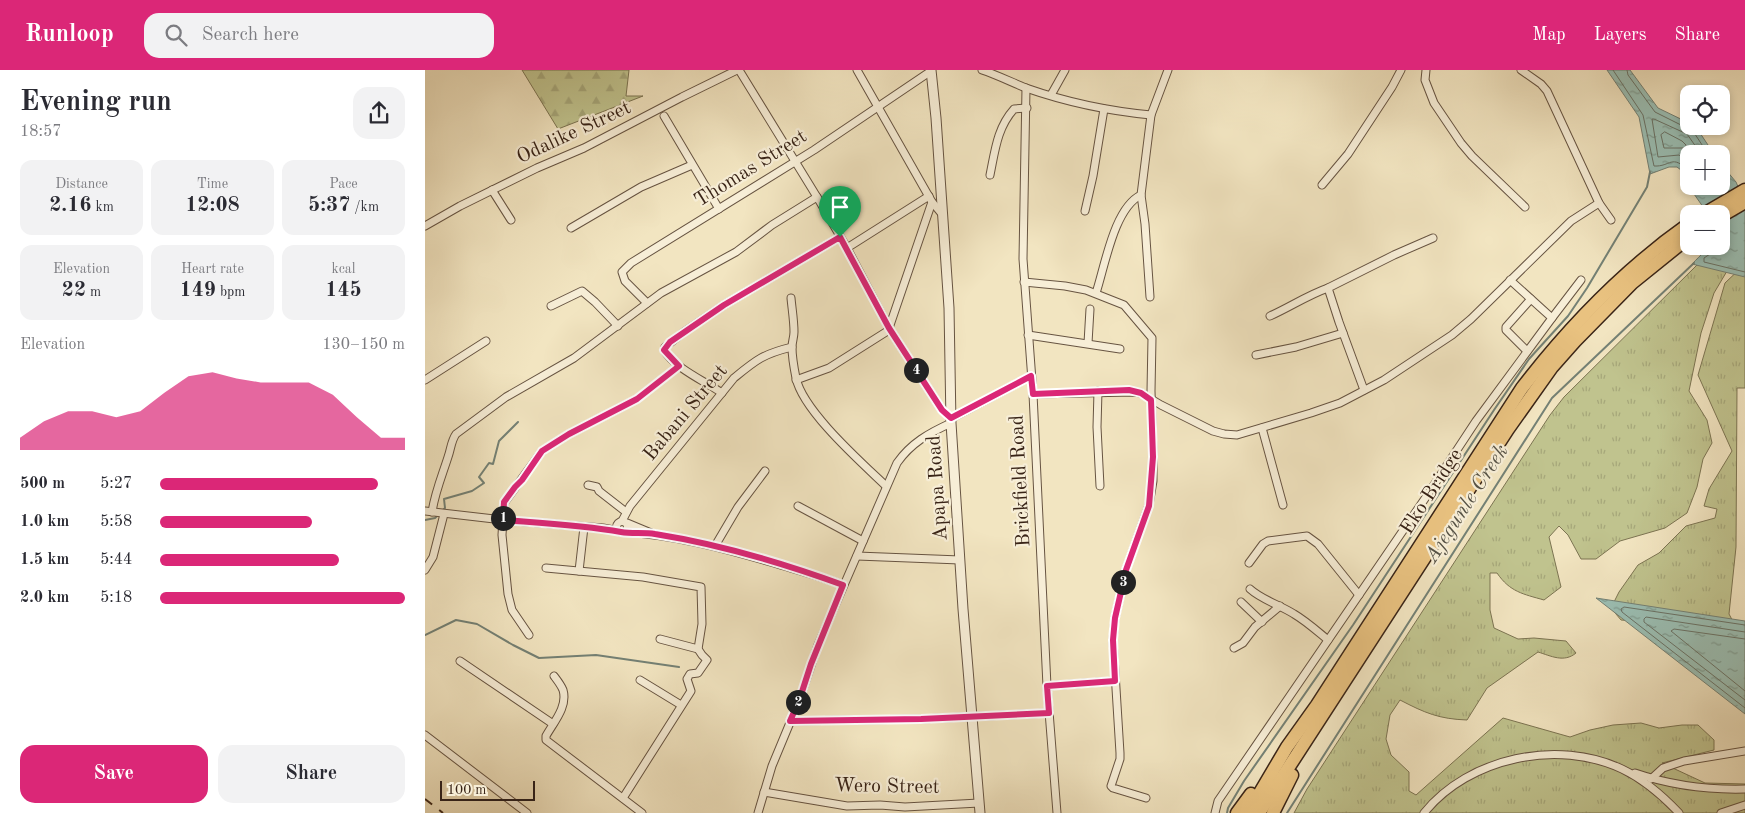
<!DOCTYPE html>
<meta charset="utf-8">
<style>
body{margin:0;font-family:"Old Standard TT",serif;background:#f2f2f3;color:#2b2b33;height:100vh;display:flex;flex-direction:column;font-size:19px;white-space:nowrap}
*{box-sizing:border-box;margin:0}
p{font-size:16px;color:#7c7c81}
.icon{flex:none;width:28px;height:28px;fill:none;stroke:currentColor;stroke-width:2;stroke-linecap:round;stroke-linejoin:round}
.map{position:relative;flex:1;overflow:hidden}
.drawer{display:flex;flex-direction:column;background:#fff;width:425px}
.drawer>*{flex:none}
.buttons{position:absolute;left:1255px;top:15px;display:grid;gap:10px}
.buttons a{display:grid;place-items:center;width:50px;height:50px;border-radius:10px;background:#fff;box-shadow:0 2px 8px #0003;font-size:25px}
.scale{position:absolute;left:15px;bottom:12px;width:95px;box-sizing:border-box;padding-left:5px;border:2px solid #392417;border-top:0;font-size:14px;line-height:18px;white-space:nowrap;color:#392417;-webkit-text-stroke:4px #f7eed7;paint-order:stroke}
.pin{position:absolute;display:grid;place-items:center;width:42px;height:42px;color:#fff;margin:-51px -21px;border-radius:50% 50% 50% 0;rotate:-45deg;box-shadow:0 0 5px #0007}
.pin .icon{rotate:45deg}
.km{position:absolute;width:25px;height:25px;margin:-12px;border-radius:50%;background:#222;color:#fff;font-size:14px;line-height:25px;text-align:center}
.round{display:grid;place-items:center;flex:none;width:52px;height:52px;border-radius:15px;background:#f2f2f3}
.overview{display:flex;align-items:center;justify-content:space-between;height:85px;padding:0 20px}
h1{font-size:28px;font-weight:600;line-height:38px}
.stats{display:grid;grid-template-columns:repeat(3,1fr);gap:8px;height:85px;padding:5px 20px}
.stats div{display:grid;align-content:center;border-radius:12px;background:#f2f2f3;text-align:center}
.stats b{font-size:21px;font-weight:600}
.stats small{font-size:14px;font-weight:400}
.stats p{font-size:14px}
.chart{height:140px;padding:10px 20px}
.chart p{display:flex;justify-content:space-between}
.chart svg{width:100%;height:90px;margin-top:5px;fill:#db2777;opacity:.7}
.primary-button{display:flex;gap:10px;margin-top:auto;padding:10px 20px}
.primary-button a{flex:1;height:58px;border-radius:15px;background:#db2777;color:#fff;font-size:20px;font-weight:600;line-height:58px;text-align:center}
.primary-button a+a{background:#f2f2f3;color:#2b2b33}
ul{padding:0 20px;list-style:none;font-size:16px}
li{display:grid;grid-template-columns:80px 60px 1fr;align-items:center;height:38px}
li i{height:12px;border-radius:6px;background:#db2777}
header{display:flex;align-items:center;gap:30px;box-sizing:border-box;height:70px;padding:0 25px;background:#db2777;color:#fff}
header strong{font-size:24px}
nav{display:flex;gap:28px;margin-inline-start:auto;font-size:18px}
.search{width:350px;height:45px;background:#f2f2f3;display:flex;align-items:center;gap:12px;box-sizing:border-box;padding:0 18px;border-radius:15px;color:#7c7c81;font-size:19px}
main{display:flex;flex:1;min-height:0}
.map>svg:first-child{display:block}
</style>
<header>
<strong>Runloop</strong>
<div class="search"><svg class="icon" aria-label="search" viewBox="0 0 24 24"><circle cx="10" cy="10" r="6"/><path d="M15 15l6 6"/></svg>Search here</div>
<nav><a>Map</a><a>Layers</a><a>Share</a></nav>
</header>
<main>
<section class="drawer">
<div class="overview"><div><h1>Evening run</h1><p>18:57</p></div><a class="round"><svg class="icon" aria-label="share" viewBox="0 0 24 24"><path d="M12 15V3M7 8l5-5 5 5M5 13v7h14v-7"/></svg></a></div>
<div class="stats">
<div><p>Distance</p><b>2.16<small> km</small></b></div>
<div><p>Time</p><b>12:08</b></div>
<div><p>Pace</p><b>5:37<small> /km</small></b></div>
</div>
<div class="stats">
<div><p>Elevation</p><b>22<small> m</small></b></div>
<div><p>Heart rate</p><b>149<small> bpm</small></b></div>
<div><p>kcal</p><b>145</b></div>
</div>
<div class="chart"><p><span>Elevation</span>130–150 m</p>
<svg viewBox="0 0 160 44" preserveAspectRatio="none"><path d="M0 44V38L10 30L20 25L30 25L40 28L50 25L60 16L70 8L80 6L90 9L100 11L110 11L120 11L130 17L140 28L150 38L160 38V44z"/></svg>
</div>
<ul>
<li><b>500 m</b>5:27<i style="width:89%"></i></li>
<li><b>1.0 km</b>5:58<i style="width:62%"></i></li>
<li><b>1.5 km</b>5:44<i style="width:73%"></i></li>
<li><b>2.0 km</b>5:18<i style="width:100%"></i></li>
</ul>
<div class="primary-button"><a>Save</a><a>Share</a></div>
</section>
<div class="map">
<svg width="1320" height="743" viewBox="0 0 1320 743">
<defs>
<pattern id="grass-tufts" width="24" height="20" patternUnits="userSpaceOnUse" patternTransform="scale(1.25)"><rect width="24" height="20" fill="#c0c38e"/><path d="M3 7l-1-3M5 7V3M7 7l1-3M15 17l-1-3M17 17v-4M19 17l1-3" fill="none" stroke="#a6a77a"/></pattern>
<pattern id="forest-firs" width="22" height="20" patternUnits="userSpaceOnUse" patternTransform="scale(1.25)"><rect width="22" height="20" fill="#c0c38e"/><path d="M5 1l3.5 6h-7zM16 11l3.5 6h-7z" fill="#a6a77a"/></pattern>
<pattern id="water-ripples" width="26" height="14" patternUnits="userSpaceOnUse" patternTransform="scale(1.25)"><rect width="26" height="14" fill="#9bbfb4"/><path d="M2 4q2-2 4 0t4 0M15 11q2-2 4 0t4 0" fill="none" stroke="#7f9b91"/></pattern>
</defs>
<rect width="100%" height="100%" fill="#f2e5c1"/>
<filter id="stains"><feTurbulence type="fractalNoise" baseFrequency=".004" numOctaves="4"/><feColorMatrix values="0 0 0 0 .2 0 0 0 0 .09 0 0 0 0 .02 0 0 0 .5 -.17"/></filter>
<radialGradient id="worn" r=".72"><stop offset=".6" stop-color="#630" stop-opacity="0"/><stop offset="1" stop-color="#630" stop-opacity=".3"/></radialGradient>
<g fill="url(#grass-tufts)" stroke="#7c7452">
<polygon points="1320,194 1320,318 1312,318 1311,477 1304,544 1312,559 1196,550 1186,538 1194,522 1213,495 1234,483 1261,456 1290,448 1292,439 1279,436 1284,419 1307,381 1273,305 1300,213"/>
<path d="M1272 195 1305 196 1289 223 1276 263 1264 321 1282 350 1287 373 1278 389 1272 417 1262 443 1240 458 1195 471 1171 489H1156L1143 465 1134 456 1124 467 1136 517 1119 530C1098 524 1085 522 1072 503H1065V540L1069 558 1093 569 1109 568 1141 571 1151 583C1139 593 1126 586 1113 582L1062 618 1042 650C1014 649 1000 643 975 630L965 645 961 669 966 685 984 702V721L991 725 1078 648 1145 667 1165 660 1188 655 1216 653 1234 658 1257 655H1273L1289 670V680L1237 693 1280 713 1320 714V743H869L882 719 1125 345 1139 327Z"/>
</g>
<polygon fill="url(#forest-firs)" stroke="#7c7452" points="97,0 204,0 201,26 218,26 133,59"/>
<g fill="url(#water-ripples)" stroke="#748175">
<path d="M1182 0H1205L1233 38 1264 53V56L1271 57 1289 84H1264V116H1296V94L1311 112 1320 133V207L1267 194C1276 185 1283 176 1296 176V144H1283L1262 114 1260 103 1252 97H1244L1225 104 1214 47Z"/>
<polygon points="1171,528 1320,551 1320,644"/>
</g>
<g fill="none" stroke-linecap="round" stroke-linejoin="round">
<g stroke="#6a7266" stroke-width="1">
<path d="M1188 0 1218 45 1229 96C1246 97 1246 83 1264 101"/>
<polyline points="1202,0 1203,5 1230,42 1260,57 1266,58 1283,84"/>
<polygon points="1240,62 1257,71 1261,75 1261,78 1239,78 1236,65"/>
<polyline points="1264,92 1254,85 1233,87 1227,49 1229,49 1262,64 1276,84"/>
<polyline points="1290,176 1288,182 1279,188 1279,192 1320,202"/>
<polyline points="1320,555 1199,537 1196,539 1197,542 1320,638"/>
<polyline points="1320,562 1221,547 1219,549 1219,552 1320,630"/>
<polyline points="1320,569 1249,559 1246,561 1320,621"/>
</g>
<g stroke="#748175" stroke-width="2">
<polyline points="17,441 20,438 19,429 47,421 59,413 54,407 64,393 68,394 74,371 93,352"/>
<polyline points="0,450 10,448 14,444"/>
<polyline points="0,565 31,550 52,554 88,575 114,588 171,585 254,597"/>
<polyline points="802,743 803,738 819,711 928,555 1069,340 1104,289 1143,246 1162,218 1222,117 1225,102"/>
<polyline points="862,743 1127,328 1269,193"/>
</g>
<g stroke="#675442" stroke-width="9">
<g id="minor">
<polyline points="314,0 392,127 422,178 464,258 517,340 527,348 606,306"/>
<polyline points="432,0 507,132 517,144"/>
<path d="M557 0C572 5 586 12 601 18 641 32 684 41 726 45"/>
<polyline points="1001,0 1000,10 1009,33 1036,73 1047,86 1100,137"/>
<polyline points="1096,0 1116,14 1122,21 1174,133 1186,150"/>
<polyline points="601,18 598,189 608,324 622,616 632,743"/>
<polyline points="626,25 640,0"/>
<polyline points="239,46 294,139"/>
<path d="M565 105C570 81 572 58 589 39L602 38"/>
<polyline points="897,115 923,84 967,17 976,0"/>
<polyline points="67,120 86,150"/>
<polyline points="660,141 668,106 679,39"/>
<polyline points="0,156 35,136 112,98 159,78 257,27 312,0"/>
<polyline points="146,158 216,117 267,95"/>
<polyline points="422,178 504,126"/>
<polyline points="599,212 640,216 661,220 699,235 727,268 726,321 728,387 728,411 724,435 701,500 690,548 688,570 695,683 695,689 686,716 688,718 721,728"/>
<path d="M671 223C680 196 689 138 716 125"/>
<polyline points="725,227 720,154 716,125 726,45 743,0"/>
<path d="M366 228C367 239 369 251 369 262 369 267 367 272 367 277 367 287 369 298 371 308 378 341 436 392 461 416"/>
<polyline points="222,233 200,211 197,202 206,193 389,80 506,1"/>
<polyline points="126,236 157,221 170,232 193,256"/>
<path d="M845 246C865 237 883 225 903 218"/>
<polyline points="1127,248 1156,210"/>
<polyline points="603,265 695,279"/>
<polyline points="663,273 665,239"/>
<polyline points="1102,281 1081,260 1081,257 1106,229"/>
<polyline points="831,285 871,277 918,263"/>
<polyline points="0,310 61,271"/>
<polyline points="371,310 404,298 461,262 464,258 507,132"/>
<polyline points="939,320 914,252 903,218 969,185 1008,168"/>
<polyline points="673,321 672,357 675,416"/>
<path d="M297 323C278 310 251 299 239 280L240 277 259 262 299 235 415 167"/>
<polyline points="608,324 709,322 716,323 736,335 788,361 799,364 812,365 886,343 915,333 959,310 1027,265 1046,249 1146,151 1174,133"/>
<polyline points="837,358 858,435"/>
<polyline points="163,415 172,417 174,421 201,442"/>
<polyline points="373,436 438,471"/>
<polyline points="0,441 78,450 178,458 194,461"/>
<path d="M7 442C10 422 17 406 23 387 26 379 26 371 31 364L81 327 149 288 236 223 311 182 347 155 392 127"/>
<path d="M197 451 205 436 309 308C331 290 338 284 367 277"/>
<circle cx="197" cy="457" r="5.5"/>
<polyline points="202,453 226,463"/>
<path d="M199 462C250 465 299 478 349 493 372 500 395 506 418 515"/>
<polyline points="290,476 313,437 340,401"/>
<polyline points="432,486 535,490"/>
<polyline points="824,493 838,474 843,471 882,466 893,474 934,525"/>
<polyline points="121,498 218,507 276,517 277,554 273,579 277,585 282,590 273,603 265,604 262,609 266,621 198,728"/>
<polyline points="0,500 8,487 19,444"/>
<polyline points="154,501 159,457"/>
<path d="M825 519C837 530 855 535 869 544 881 551 892 561 903 570"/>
<polyline points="816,532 837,552"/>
<polyline points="104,565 87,540 83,524 77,465 79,433 117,381 144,364 212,329 254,296"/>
<polyline points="235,569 273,579"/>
<polyline points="809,578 818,573 830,557 855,536"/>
<polyline points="35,591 128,654"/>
<path d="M129 606C132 610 136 615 138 620 143 637 128 653 121 666V670L217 743"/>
<polyline points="215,610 256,635"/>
<polyline points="622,616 690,611"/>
<polyline points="365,651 496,649 624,643"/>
<polyline points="0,665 102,743"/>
<path d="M1210 703C1245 715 1282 720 1320 719"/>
<polyline points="1226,709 1238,698 1259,691 1320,681"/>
<polyline points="339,722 422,736 455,735 480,737 554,733"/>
<path d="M333 743 347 696 374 631 393 575 472 393C486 373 504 363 526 353"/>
<polyline points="790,743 793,731 1001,427 1051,351 1127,248 1085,210"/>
<path d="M999 743C1044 687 1133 669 1197 699 1220 710 1237 725 1254 743"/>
<polyline points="1296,743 1320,735"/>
</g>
</g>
<g stroke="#675442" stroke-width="11">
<polyline id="tertiary" points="506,0 511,48 524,238 526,353 538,539 555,743"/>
</g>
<g stroke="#392417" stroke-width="15">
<g id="motorway">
<polyline points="1279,144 1320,120"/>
<polyline points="1296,146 1320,132"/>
<polyline points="812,743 826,724"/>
<path d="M823 743 862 677 892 635 1097 318C1144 257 1200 199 1264 154"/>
<polyline points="834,743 1083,359 1127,297 1150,271 1207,213 1264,167"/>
<polyline points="848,743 867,705"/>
</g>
</g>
<use href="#minor" stroke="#f7eed7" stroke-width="7"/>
<use href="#tertiary" stroke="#f7eed7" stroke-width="9"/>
<use href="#motorway" stroke="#e9c280" stroke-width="12"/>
<polyline stroke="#392417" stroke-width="2" stroke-dasharray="9 9" stroke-linecap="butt" points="0,729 18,743"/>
</g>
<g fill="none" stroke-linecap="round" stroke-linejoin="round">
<g stroke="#fff" stroke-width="10">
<path id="route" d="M415 167 464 258 517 340 526 348 606 306 608 324 704 320 716 323 726 330 728 387 724 436 701 500 690 548 688 570 690 611 622 616 624 643 496 649 365 651 374 631 386 594 418 515C358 493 293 474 230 464 219 462 207 464 196 462 157 455 117 453 78 450L79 432 90 417 97 410 117 381 144 364 212 329 254 296 239 280 245 272 299 235Z"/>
</g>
<use href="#route" stroke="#db2777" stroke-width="6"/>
</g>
<g text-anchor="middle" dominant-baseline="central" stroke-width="4.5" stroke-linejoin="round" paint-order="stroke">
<g font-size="20" fill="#392417" stroke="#f7eed7">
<text transform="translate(149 63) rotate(-25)">Odalike Street</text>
<text transform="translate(326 99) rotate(-32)">Thomas Street</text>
<text transform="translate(261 343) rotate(-50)">Babani Street</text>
<text transform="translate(596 411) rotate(-93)">Brickfield Road</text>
<text transform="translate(513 418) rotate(-94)">Apapa Road</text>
<text transform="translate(1007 422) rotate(-57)">Eko Bridge</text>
<text transform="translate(462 717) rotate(1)">Wero Street</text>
</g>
<g font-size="21" font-style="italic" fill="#565246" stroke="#f7eed7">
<text transform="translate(1042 434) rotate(-57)">Ajegunle Creek</text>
</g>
</g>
<rect width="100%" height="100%" filter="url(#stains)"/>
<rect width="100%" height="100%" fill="url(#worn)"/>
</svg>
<div class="buttons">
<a><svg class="icon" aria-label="locate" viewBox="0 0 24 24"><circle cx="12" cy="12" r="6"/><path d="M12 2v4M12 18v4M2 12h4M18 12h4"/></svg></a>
<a>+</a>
<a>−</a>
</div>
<div class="scale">100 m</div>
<div class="pin" style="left:415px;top:167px;background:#1e9e55"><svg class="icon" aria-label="arrive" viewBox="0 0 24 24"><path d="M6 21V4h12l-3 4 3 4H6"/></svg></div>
<b class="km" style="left:78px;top:448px">1</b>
<b class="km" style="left:373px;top:632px">2</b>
<b class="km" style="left:698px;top:512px">3</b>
<b class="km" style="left:491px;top:300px">4</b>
</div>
</main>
